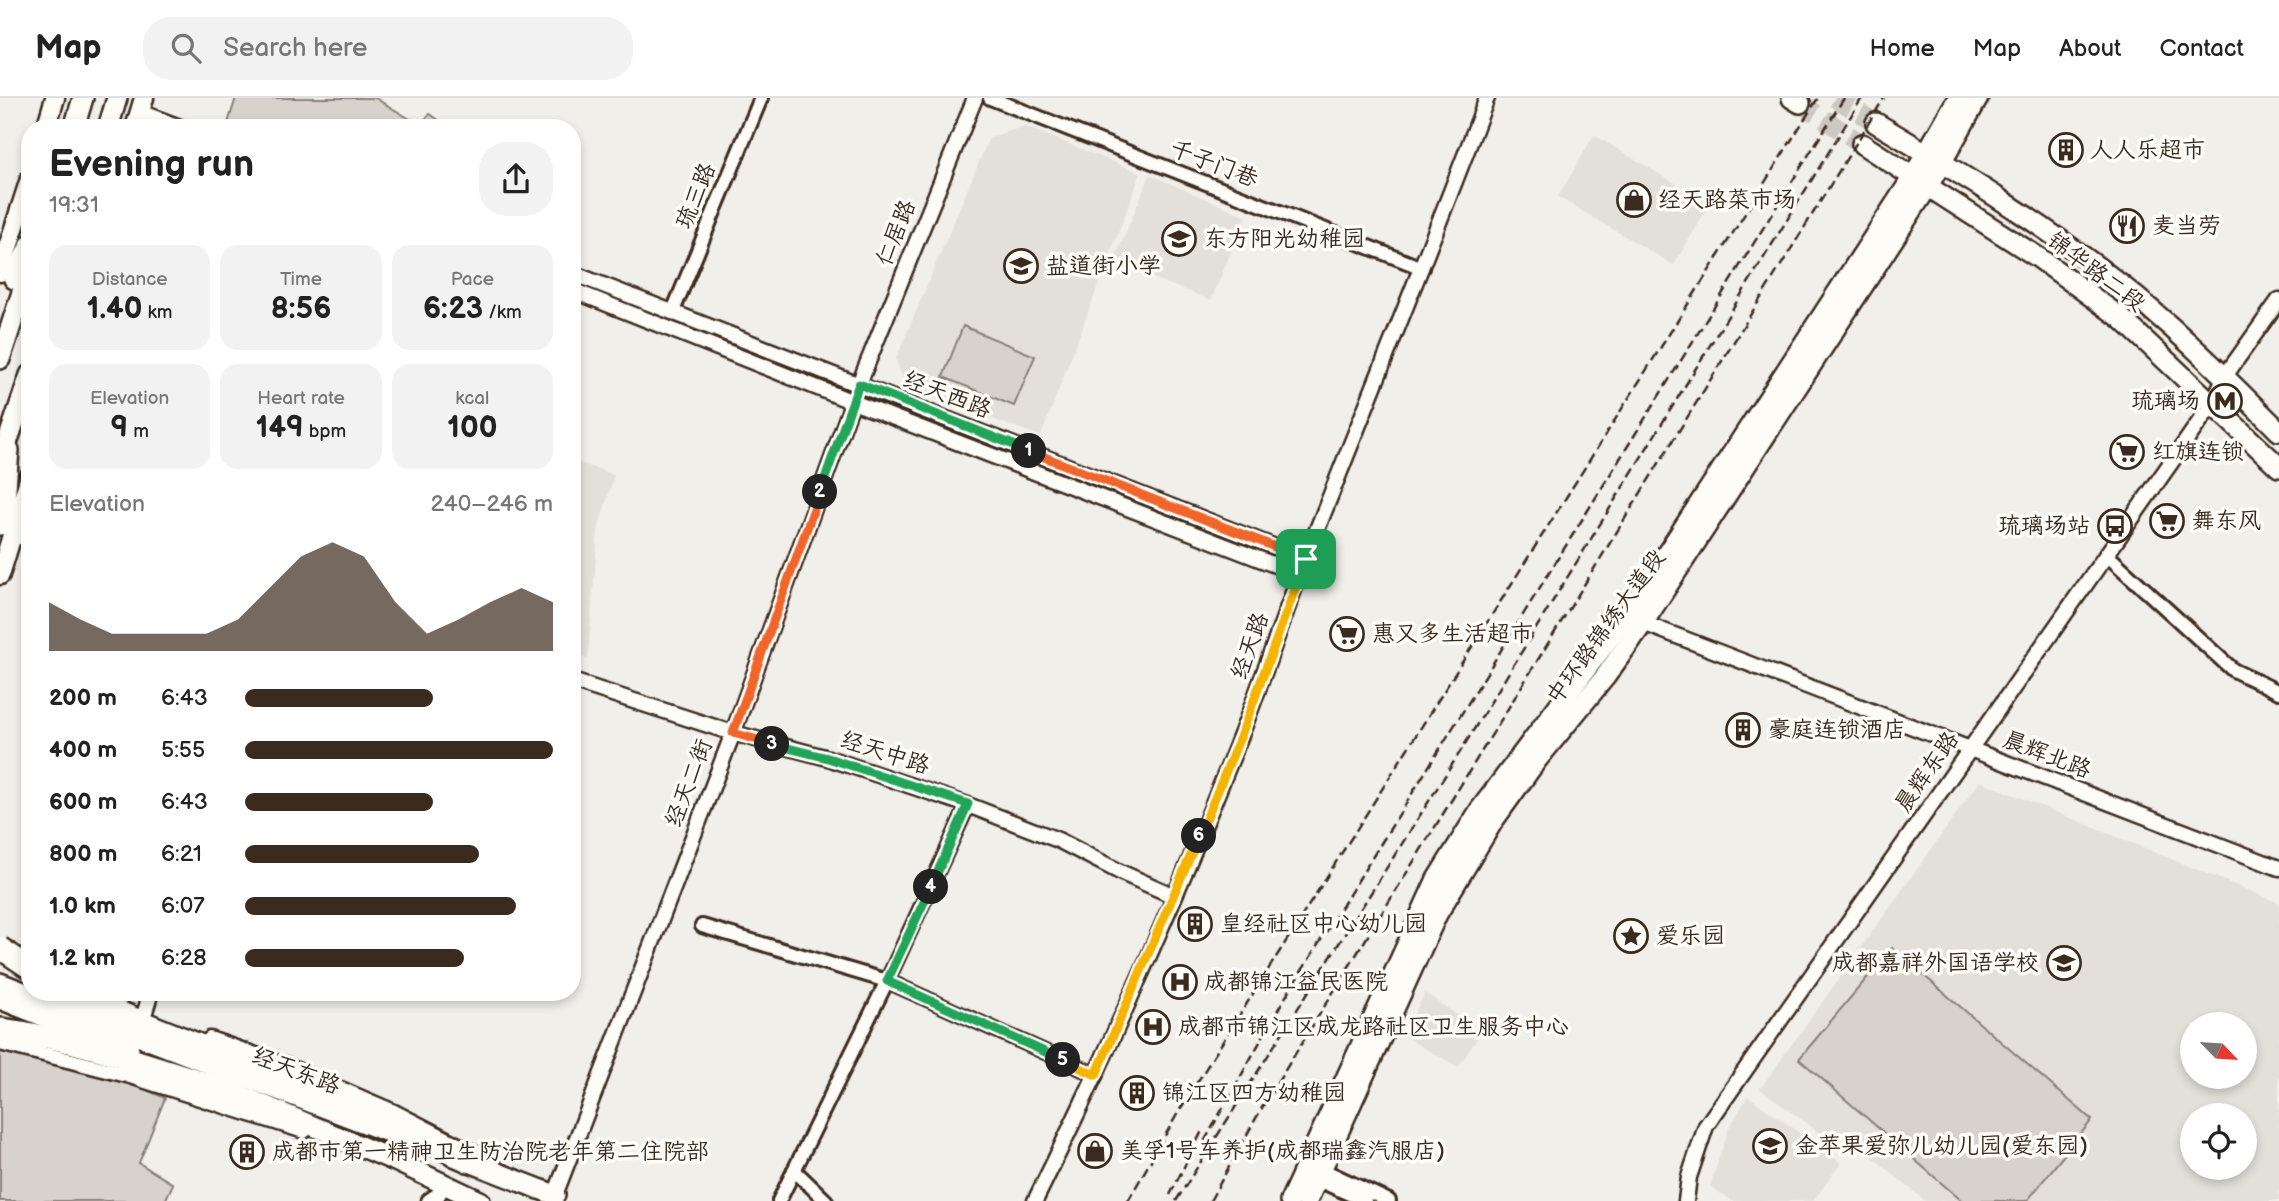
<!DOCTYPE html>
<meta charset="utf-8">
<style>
body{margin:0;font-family:"Balsamiq Sans","LXGW WenKai TC",sans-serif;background:#f2f2f2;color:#222;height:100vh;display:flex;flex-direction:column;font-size:26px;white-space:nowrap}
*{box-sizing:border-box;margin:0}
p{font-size:23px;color:#767676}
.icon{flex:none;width:38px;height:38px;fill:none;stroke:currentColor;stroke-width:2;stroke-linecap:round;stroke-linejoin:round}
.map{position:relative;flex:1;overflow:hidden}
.sheet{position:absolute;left:21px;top:21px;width:560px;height:882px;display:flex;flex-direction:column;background:#fff;border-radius:28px;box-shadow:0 4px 10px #0003}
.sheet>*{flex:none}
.needle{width:46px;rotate:115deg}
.fabs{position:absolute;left:2180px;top:914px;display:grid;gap:14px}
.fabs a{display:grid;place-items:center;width:77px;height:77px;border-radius:50%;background:#fff;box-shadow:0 4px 10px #0003;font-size:35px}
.pin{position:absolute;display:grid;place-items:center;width:60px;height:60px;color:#fff;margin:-30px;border-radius:14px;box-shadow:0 4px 10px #0006}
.km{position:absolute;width:35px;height:35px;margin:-18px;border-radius:50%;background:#222;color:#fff;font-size:19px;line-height:35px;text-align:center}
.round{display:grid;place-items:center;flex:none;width:74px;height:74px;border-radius:28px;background:#f2f2f2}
.headline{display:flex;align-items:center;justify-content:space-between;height:119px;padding:0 28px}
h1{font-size:38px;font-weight:700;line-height:52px}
.metrics{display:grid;grid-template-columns:repeat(3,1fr);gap:10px;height:119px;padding:7px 28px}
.metrics div{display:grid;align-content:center;border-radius:18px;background:#f2f2f2;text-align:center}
.metrics b{font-size:30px;font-weight:700}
.metrics small{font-size:19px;font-weight:400}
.metrics p{font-size:19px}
.chart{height:196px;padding:14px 28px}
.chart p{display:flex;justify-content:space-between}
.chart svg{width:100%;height:126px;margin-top:7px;fill:#3b2a1e;opacity:.7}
ul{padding:0 28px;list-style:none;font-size:23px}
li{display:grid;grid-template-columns:112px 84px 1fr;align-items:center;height:52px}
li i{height:18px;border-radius:9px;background:#3b2a1e}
header{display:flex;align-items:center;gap:42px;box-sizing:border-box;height:98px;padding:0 35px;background:#fff;border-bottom:2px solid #e0e0e0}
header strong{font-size:33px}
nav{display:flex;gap:38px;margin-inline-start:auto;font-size:24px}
.search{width:490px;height:63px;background:#f2f2f2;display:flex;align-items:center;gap:18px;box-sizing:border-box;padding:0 24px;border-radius:28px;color:#767676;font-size:26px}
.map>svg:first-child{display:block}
</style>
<header>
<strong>Map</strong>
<div class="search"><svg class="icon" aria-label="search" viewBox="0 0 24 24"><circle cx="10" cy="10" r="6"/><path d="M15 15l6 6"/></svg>Search here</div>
<nav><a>Home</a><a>Map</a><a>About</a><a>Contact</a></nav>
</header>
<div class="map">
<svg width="2279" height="1103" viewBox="0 0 2279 1103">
<rect width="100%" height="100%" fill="#f1efea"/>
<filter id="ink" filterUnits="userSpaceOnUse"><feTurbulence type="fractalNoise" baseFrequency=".0143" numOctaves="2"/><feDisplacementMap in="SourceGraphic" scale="14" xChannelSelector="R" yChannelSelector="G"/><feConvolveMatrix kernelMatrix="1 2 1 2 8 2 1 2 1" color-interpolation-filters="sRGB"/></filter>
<g filter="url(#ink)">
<g fill="#e3e0da" fill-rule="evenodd">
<polygon points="1024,28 1141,75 1041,338 906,291 896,261 989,40"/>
<polygon points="1594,37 1710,106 1674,167 1558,99"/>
<polygon points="1150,77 1246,118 1211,202 1113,165"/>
<polygon points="572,362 614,377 598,432 588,561 572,556"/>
<path d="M1980 683 2279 805V1103H1925L1841 1033 1832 1044 1760 991ZM2193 926H2245V978H2193ZM2193 1017H2245V1069H2193Z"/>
<polygon points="1425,895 1467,924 1479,938 1458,969 1403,938"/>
<polygon points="1748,998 1841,1065 1813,1103 1732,1103 1710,1088 1729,1030"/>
</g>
<g fill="#d7d2cc" stroke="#897e75" stroke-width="2">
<polygon points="236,0 375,0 420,27 430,16 450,30 232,30 227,28"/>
<polygon points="963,228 1035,258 1014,308 943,279"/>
<polygon points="1892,850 2092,1022 2027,1103 1962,1103 1799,961"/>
<polygon points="0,934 61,955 165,1000 139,1065 173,1086 165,1103 0,1103"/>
</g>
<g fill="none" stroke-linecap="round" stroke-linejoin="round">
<g stroke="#cdc8c1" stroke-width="19" stroke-dasharray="19 10" stroke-linecap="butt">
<polyline points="1835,0 1876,25"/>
<polyline points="1800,5 1862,46"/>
</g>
<g stroke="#3b2a1e" stroke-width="18">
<g id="minor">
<polyline points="990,0 1422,170"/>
<polyline points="673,213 761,0"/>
<polyline points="2106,456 2233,572 2279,594"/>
<polyline points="702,828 887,883 1096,977"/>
<polyline points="1321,1071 1389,1103"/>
<polyline points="794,1072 826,1103"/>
<polyline points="1316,1081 1365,1103"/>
<polyline points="779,1103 887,883 968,707"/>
</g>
</g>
<g stroke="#3b2a1e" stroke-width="19">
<g id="tertiary">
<polyline points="140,14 182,30"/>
<polyline points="572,175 1306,461"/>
<polyline points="572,192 853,304 1301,477"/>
<polyline points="12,436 30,442"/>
<polyline points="1643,525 2279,770"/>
<polyline points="572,583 733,635 828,660 968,707 1058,742 1120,774 1174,798"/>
<polyline points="144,917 151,894"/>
<polyline points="210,941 287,968 394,1014 493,1065"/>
<polyline points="0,945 127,977 304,1033"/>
<polyline points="548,1093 555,1097 733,635 859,286 975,0"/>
<polyline points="429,1103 438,1097 444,1086"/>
<path d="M1035 1103C1111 949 1180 791 1243 632 1265 574 1285 515 1307 457 1367 305 1429 153 1487 0"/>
<polyline points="1686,1103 1689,1079 1706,1028 2212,306 2225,278 2279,202"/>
</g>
</g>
<g stroke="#3b2a1e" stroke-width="23">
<g id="secondary">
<polyline points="46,30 55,0"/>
<polyline points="135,30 144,0"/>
<polyline points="0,174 30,81"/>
<polyline points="0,477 30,378"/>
</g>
</g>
<g stroke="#3b2a1e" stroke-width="24">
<g id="primary">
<polyline points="1792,0 1800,5"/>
<path d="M1876 25C1965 78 2055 133 2136 199 2186 240 2233 287 2279 333"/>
<polyline points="1862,46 2039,160 2121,220 2279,369"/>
<polyline points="393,1062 480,1103"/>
<polyline points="1290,1103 1437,781 1480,712 1626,518 1913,79 1958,0"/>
<polyline points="1307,1103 1437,816 1493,723 1536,663 1605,579 1643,525 1928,88 1978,0"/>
</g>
</g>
<g stroke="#3b2a1e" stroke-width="24">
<g id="trunk">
<polyline points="74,30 83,0"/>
<polyline points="108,30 117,0"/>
<polyline points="14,181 30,147"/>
<polyline points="0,261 30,170"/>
<polyline points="0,366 30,277"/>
<polyline points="0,427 4,416 9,352"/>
<polyline points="0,885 406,1041"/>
<polyline points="0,901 129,952"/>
<polyline points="219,988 393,1062"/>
<polyline points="454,1058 555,1097"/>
</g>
</g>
<g stroke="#3b2a1e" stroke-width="26">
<g id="motorway">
<polyline points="74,894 140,923 387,1023 468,1063"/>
<path d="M0 931C80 941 155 969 231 993"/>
</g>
</g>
<use href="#minor" stroke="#fdfcf7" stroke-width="12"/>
<use href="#tertiary" stroke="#fdfcf7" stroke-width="14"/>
<use href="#secondary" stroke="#fdfcf7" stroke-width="18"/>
<use href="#primary" stroke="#fdfcf7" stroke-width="19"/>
<use href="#trunk" stroke="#fdfcf7" stroke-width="19"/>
<use href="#motorway" stroke="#fdfcf7" stroke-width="21"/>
<g stroke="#3b2a1e" stroke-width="2.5" stroke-dasharray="10 5" stroke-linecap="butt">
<polyline points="1204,1044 1280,908 1844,0"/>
<polyline points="1170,1097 1203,1031"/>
<polyline points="1128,1103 1179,1013 1818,0"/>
<polyline points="1176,1103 1460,654 1862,0"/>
<polyline points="1210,1103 1260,1013 1884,0"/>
</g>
<g stroke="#3b2a1e" stroke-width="26" stroke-linecap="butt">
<polyline id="motorway-bridge" points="0,850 30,870"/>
</g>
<use href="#motorway-bridge" stroke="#fdfcf7" stroke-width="21"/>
</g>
</g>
<g fill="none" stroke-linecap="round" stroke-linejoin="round" filter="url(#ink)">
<g stroke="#fff" stroke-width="14">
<polyline id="split-1" points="1029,353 1306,461"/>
</g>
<g stroke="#fff" stroke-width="14">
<polyline id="split-2" points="820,394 859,286 1029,353"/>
</g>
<g stroke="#fff" stroke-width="14">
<polyline id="split-3" points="772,646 733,635 820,394"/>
</g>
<g stroke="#fff" stroke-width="14">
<polyline id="split-4" points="772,646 828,660 968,706 931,789"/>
</g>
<g stroke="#fff" stroke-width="14">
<polyline id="split-5" points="931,789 887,883 1063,962"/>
</g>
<g stroke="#fff" stroke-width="14">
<polyline id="split-6" points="1063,962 1096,977 1199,738"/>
</g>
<g stroke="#fff" stroke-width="14">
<polyline id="split-7" points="1199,738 1243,632 1306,461"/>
</g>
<use href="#split-1" stroke="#f0652b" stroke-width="9"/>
<use href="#split-2" stroke="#22a559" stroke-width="9"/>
<use href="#split-3" stroke="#f0652b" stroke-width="9"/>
<use href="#split-4" stroke="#22a559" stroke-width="9"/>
<use href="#split-5" stroke="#22a559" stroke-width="9"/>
<use href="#split-6" stroke="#f5b400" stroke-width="9"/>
<use href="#split-7" stroke="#f5b400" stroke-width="9"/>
</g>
<defs>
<g id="building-ring" transform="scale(1.75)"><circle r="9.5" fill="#fdfcf7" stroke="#3b2a1e" stroke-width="1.5"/><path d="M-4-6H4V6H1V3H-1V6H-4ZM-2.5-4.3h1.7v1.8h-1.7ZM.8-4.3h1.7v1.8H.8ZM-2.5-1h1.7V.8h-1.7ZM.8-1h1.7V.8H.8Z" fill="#3b2a1e"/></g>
<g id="shop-ring" transform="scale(1.75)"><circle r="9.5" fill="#fdfcf7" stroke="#3b2a1e" stroke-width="1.5"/><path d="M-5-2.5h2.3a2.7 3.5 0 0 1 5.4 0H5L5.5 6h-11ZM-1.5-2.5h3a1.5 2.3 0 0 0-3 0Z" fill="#3b2a1e"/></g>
<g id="restaurant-ring" transform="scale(1.75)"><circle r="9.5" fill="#fdfcf7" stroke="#3b2a1e" stroke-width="1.5"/><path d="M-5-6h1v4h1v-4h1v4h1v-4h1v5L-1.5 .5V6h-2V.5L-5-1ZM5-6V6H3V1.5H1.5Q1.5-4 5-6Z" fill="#3b2a1e"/></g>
<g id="school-ring" transform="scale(1.75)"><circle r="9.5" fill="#fdfcf7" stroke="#3b2a1e" stroke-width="1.5"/><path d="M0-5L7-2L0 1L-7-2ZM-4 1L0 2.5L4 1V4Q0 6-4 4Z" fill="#3b2a1e"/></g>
<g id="metro-ring" transform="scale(1.75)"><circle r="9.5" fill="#fdfcf7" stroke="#3b2a1e" stroke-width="1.5"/><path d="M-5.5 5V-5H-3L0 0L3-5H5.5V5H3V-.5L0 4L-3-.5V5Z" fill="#3b2a1e"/></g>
<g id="supermarket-ring" transform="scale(1.75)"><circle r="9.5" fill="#fdfcf7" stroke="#3b2a1e" stroke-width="1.5"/><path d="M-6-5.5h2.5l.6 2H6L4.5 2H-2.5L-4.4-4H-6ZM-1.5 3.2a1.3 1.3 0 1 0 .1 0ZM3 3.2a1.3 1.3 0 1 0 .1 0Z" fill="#3b2a1e"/></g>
<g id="bus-ring" transform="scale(1.75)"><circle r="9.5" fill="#fdfcf7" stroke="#3b2a1e" stroke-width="1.5"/><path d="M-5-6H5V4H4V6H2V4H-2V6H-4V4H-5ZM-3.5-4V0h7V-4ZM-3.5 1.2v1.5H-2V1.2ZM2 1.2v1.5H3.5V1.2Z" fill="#3b2a1e"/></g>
<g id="sight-ring" transform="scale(1.75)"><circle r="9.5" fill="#fdfcf7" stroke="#3b2a1e" stroke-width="1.5"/><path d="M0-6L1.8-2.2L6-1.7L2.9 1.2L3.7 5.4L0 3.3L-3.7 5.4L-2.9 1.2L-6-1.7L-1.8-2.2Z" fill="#3b2a1e"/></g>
<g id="hospital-ring" transform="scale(1.75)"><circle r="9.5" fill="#fdfcf7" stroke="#3b2a1e" stroke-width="1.5"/><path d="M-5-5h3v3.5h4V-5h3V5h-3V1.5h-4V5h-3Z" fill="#3b2a1e"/></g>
</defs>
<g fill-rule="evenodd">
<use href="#building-ring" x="2066" y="52"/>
<use href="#shop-ring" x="1634" y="102"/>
<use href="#restaurant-ring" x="2127" y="128"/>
<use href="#school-ring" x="1179" y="141"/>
<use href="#school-ring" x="1021" y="168"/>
<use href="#metro-ring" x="2225" y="303"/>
<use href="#supermarket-ring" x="2127" y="354"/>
<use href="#supermarket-ring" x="2167" y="423"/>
<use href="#bus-ring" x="2115" y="428"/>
<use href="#supermarket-ring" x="1347" y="536"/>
<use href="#building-ring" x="1743" y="632"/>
<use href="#building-ring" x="1195" y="826"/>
<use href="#sight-ring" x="1631" y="838"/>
<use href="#school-ring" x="2064" y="865"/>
<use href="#hospital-ring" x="1180" y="884"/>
<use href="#hospital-ring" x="1153" y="929"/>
<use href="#building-ring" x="1137" y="995"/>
<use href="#school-ring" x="1770" y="1048"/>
<use href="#shop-ring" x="1095" y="1053"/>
<use href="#building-ring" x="247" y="1054"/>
</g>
<g text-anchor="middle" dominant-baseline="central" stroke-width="7" stroke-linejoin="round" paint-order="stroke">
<g font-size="23" fill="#3b2a1e" stroke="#fdfcf7" text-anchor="start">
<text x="2090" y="52">人人乐超市</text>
<text x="1658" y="102">经天路菜市场</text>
<text x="2152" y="128">麦当劳</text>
<text x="1204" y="141">东方阳光幼稚园</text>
<text x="1046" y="168">盐道街小学</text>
<text x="2200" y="303" text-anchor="end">琉璃场</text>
<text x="2152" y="354">红旗连锁</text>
<text x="2192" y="423">舞东风</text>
<text x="2090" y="428" text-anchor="end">琉璃场站</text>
<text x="1372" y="536">惠又多生活超市</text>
<text x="1768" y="632">豪庭连锁酒店</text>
<text x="1220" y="826">皇经社区中心幼儿园</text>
<text x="1656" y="838">爱乐园</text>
<text x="2039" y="865" text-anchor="end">成都嘉祥外国语学校</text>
<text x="1204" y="884">成都锦江益民医院</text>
<text x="1178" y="929">成都市锦江区成龙路社区卫生服务中心</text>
<text x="1162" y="995">锦江区四方幼稚园</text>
<text x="1795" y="1048">金苹果爱弥儿幼儿园(爱东园)</text>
<text x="1120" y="1053">美孚1号车养护(成都瑞鑫汽服店)</text>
<text x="272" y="1054">成都市第一精神卫生防治院老年第二住院部</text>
</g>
<g font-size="23" fill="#3b2a1e" stroke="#fdfcf7">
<text transform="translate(1214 66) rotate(21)">千子门巷</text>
<text transform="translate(696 98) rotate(-68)">琉三路</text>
<text transform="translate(896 135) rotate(-68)">仁居路</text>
<text transform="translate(2096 174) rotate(37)">锦华路二段</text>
<text transform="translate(947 297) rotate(21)">经天西路</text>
<text transform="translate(1606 529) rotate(-54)">中环路锦绣大道段</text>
<text transform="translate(1250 548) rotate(-70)">经天路</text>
<text transform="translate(885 655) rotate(18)">经天中路</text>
<text transform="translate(2047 657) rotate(21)">晨辉北路</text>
<text transform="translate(1927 674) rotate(-55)">晨辉东路</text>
<text transform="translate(689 685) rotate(-69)">经天二街</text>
<text transform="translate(296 973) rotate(21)">经天东路</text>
</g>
</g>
</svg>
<div class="fabs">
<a><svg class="needle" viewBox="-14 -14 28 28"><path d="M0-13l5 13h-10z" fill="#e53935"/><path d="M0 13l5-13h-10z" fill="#767676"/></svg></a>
<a><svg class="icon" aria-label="locate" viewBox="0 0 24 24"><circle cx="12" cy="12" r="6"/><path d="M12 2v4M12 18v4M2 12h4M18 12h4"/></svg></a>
</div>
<div class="pin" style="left:1306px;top:461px;background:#1e9e55"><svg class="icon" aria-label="arrive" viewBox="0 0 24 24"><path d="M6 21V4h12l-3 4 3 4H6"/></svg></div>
<b class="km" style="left:1029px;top:353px">1</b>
<b class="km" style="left:820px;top:394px">2</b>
<b class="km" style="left:772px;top:646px">3</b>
<b class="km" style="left:931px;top:789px">4</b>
<b class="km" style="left:1063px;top:962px">5</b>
<b class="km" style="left:1199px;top:738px">6</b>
<section class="sheet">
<div class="headline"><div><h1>Evening run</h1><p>19:31</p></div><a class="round"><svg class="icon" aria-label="share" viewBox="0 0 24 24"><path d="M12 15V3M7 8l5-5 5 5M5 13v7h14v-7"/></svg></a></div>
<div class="metrics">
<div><p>Distance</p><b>1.40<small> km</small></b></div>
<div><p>Time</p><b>8:56</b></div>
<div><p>Pace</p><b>6:23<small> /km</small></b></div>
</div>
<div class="metrics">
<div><p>Elevation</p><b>9<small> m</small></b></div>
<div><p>Heart rate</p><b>149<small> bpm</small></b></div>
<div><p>kcal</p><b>100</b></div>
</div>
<div class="chart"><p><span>Elevation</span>240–246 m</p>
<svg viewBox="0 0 160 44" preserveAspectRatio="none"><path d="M0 44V27L10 33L20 38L30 38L40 38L50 38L60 33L70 22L80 11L90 6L100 11L110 27L120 38L130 33L140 27L150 22L160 27V44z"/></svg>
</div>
<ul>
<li><b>200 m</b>6:43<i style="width:61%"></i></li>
<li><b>400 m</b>5:55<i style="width:100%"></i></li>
<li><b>600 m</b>6:43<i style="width:61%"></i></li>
<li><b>800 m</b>6:21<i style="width:76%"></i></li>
<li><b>1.0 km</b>6:07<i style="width:88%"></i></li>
<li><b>1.2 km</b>6:28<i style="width:71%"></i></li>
</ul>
</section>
</div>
